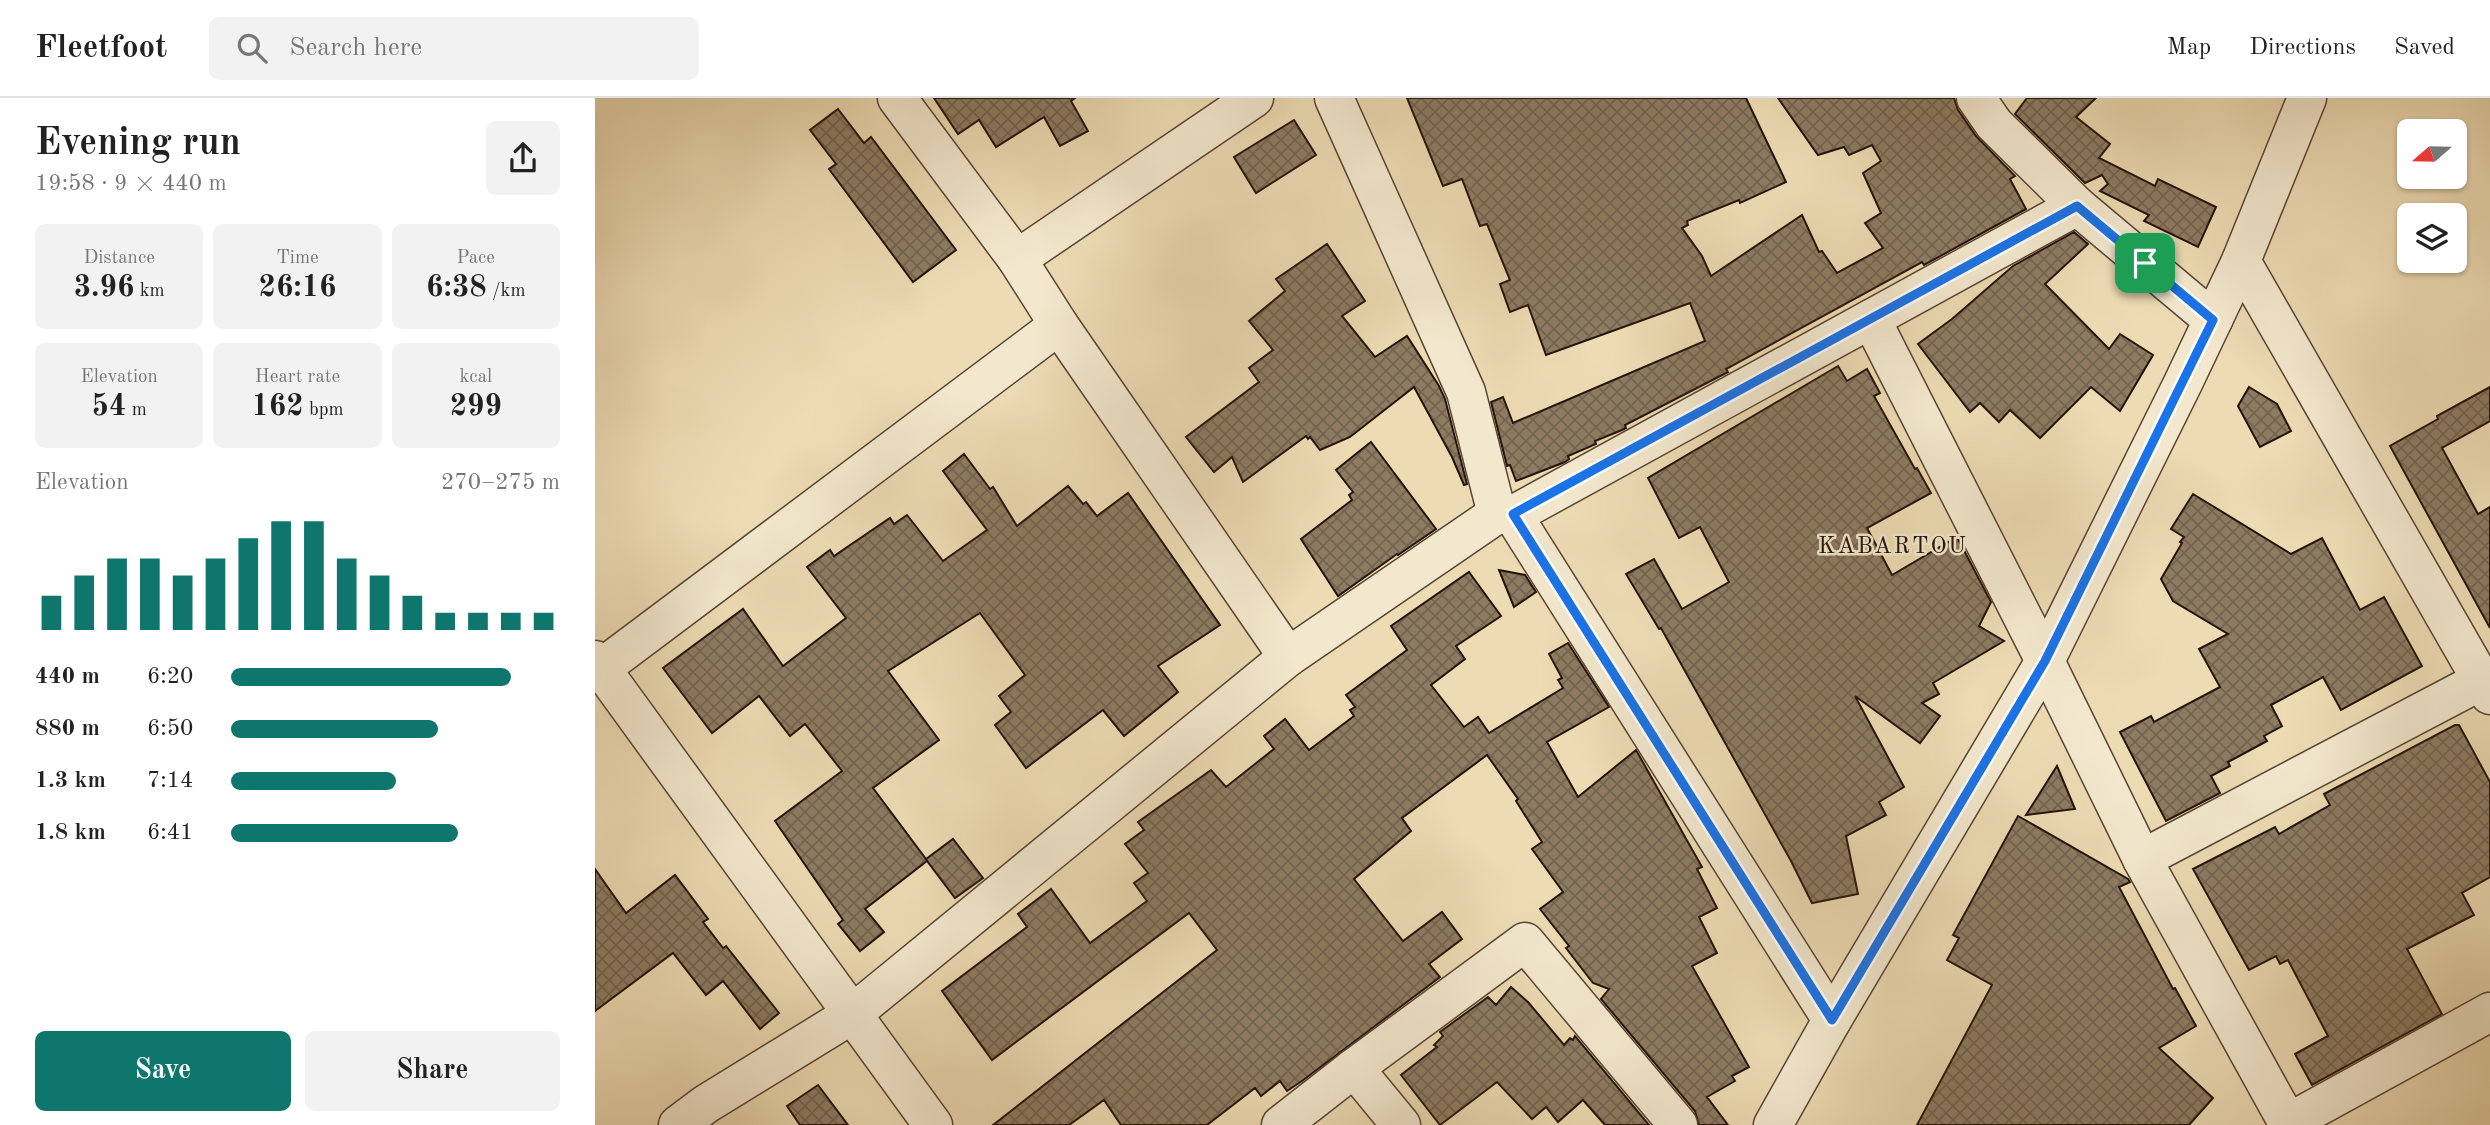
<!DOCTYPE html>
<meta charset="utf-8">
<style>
body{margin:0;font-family:"Old Standard TT",serif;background:#f2f2f2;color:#222;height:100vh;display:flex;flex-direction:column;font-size:26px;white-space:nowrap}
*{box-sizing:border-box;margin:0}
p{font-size:23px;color:#767676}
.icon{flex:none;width:38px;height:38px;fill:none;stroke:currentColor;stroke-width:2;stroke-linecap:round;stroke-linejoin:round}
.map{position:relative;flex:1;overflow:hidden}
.drawer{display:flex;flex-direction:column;background:#fff;width:595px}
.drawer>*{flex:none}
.needle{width:46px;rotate:250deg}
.fabs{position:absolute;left:1802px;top:21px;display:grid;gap:14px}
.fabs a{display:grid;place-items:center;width:70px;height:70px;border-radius:10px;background:#fff;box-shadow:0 2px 5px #0004;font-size:35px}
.pin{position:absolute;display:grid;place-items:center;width:60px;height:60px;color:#fff;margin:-30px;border-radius:14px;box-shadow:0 4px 10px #0006}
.round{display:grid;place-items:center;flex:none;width:74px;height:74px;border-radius:10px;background:#f2f2f2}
.overview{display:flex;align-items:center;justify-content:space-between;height:119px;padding:0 35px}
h1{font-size:38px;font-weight:700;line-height:52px}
.metrics{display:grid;grid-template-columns:repeat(3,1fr);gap:10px;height:119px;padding:7px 35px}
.metrics div{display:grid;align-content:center;border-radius:10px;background:#f2f2f2;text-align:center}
.metrics b{font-size:30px;font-weight:700}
.metrics small{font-size:19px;font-weight:400}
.metrics p{font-size:19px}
.chart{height:196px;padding:14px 35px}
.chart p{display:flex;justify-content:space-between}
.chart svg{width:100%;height:126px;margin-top:7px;stroke:#0f766e;stroke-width:6}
.button{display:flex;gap:14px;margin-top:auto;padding:14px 35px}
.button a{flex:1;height:80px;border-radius:10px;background:#0f766e;color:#fff;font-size:28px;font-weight:700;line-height:80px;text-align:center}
.button a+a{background:#f2f2f2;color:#222}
ul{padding:0 35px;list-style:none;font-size:23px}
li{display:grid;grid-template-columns:112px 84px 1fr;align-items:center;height:52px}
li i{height:18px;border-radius:9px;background:#0f766e}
header{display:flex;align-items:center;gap:42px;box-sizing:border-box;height:98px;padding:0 35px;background:#fff;border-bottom:2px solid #e0e0e0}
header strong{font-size:33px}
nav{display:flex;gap:38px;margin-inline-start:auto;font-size:24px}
.search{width:490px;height:63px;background:#f2f2f2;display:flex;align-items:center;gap:18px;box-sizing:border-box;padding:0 24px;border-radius:10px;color:#767676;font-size:26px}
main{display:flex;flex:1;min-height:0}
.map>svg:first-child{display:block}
</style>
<header>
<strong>Fleetfoot</strong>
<div class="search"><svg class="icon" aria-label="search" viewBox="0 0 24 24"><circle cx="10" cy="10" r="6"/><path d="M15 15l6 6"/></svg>Search here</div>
<nav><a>Map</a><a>Directions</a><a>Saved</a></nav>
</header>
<main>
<section class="drawer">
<div class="overview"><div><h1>Evening run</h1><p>19:58 · 9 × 440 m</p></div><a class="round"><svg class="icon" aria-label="share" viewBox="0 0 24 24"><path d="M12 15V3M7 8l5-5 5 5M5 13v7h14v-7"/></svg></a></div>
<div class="metrics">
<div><p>Distance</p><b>3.96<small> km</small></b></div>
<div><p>Time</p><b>26:16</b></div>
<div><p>Pace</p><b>6:38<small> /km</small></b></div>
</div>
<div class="metrics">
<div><p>Elevation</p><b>54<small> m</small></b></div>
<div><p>Heart rate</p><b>162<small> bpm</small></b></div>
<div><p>kcal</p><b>299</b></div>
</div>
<div class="chart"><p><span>Elevation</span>270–275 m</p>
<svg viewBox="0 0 160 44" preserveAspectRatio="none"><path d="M5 44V32M15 44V25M25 44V19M35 44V19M45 44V25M55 44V19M65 44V12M75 44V6M85 44V6M95 44V19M105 44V25M115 44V32M125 44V38M135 44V38M145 44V38M155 44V38"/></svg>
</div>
<ul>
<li><b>440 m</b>6:20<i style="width:85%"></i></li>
<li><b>880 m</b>6:50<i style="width:63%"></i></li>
<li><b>1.3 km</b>7:14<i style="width:50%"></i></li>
<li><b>1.8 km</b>6:41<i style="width:69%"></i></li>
</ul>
<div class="button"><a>Save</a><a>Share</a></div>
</section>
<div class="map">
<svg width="1895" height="1027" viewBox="0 0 1895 1027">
<defs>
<pattern id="building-cross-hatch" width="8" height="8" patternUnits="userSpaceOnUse" patternTransform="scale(1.75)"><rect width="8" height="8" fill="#8d7b62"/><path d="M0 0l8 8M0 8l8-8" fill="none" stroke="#73644f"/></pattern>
</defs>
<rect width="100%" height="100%" fill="#eddbb3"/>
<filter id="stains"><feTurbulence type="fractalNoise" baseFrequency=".00286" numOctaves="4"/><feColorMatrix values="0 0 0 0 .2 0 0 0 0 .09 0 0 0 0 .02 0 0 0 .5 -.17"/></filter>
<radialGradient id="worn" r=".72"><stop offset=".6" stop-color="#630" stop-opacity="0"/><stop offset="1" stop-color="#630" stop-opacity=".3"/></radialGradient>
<g fill="url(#building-cross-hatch)" stroke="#25130a" stroke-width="2">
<polygon points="339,0 480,0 476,3 493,33 465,48 449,19 401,49 384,22 363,36"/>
<polygon points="812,0 1151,0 1191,84 1145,105 1144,102 1092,123 1093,127 1087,130 1107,158 1116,178 1207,117 1224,154 1227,153 1242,175 1288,150 1270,125 1286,115 1268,75 1286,63 1277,47 1254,57 1249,49 1223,57 1183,0 1359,0 1363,12 1381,38 1420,78 1415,81 1431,111 1329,167 1327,164 1131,271 1133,274 1030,327 1031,330 1027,332 1000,343 1001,346 973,358 974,361 970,364 921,383 915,367 912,368 896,304 908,299 918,325 1110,243 1095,205 951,257 933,207 915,214 905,186 915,182 892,126 885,128 867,81 848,88"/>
<polygon points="1432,0 1501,0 1481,19 1515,46 1504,60 1560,88 1563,81 1621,109 1603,149 1549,123 1554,117 1505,93 1513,86 1507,77 1490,85 1420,16"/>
<polygon points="243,11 269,45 276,39 361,152 318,184 234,71 241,66 215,32"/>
<polygon points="699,22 721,57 661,95 639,59"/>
<polygon points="1479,134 1493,146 1450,186 1514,251 1525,236 1558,257 1525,313 1496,289 1445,340 1415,312 1404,324 1385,305 1375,314 1323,246 1357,221 1418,168"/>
<polygon points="732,146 770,203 747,218 780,259 812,238 844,288 850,301 872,386 869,387 857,359 819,289 755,339 725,352 715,339 713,341 711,338 648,384 637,359 619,374 591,339 664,284 654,270 678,252 654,223 690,193 681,181"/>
<polygon points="1243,268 1252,283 1272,271 1285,295 1279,298 1320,371 1322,370 1336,395 1272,430 1297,477 1362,439 1396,504 1384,528 1409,543 1338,585 1344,596 1327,605 1345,618 1325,645 1260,598 1309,689 1284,704 1291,717 1251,738 1263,796 1217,805 1196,763 1066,530 1064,531 1031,476 1059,461 1087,511 1134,484 1105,429 1084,440 1053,380"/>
<polygon points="1654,289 1682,306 1696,333 1665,349 1643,308"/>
<polygon points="1895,289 1895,323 1847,350 1883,416 1895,409 1895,530 1795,348 1843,321 1842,318"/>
<polygon points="776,344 841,431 803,457 802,456 743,498 706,441 757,402 754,397 758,394 741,372"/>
<polygon points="369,356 395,391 398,389 422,428 473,388 488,406 491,404 502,418 533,395 625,527 563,568 583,594 529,638 508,612 431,670 400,627 416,614 404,598 430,577 385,515 293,573 344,642 278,690 331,761 358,741 388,780 360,800 332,763 270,811 289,834 265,853 243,826 248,822 180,723 247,673 210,626 195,638 164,598 117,635 68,570 148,511 188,568 251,520 212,469 235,452 239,458 295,420 299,426 312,417 348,463 392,432 348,373"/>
<polygon points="1598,396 1696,456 1727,440 1765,512 1789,499 1827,568 1746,612 1728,579 1676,607 1687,628 1669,638 1672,643 1633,664 1635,668 1616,678 1625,695 1571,723 1525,634 1556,618 1559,624 1625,589 1604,551 1633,536 1578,503 1566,481 1587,445 1585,444 1589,439 1576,431"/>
<polygon points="904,472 930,477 941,494 919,509"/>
<polygon points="874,474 906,518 861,548 870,561 836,587 869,629 883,619 894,635 968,590 963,582 967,580 954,556 973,545 1014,609 952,644 983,699 1041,652 1107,769 1102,771 1122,810 1104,819 1122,855 1097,868 1154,969 1137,978 1140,983 1112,999 1133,1027 1104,1027 1100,1013 1006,901 1014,891 998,885 971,850 974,848 945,811 968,794 937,751 947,744 921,703 923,701 892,657 807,720 816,733 759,781 808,843 847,814 867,841 834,866 845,879 707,983 692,993 685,983 666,998 660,990 612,1027 526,1027 509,1002 474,1027 398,1027 622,852 594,815 397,962 347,893 432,829 423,816 456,791 495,845 552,803 539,785 553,775 530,746 549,732 543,724 616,672 631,689 679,651 669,638 690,621 714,652 759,618 755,612 760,609 751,597 812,552 796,528"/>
<polygon points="1860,627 1864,627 1895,684 1895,779 1867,795 1879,817 1812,851 1847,916 1717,987 1700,956 1733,938 1693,862 1685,866 1681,858 1654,872 1598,771 1680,729 1684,736 1735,707 1729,696"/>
<polygon points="1462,668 1480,711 1431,717"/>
<polygon points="1423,718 1533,781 1535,784 1524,789 1578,891 1580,890 1601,928 1564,950 1618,1000 1594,1027 1322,1027 1397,887 1352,862 1364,840 1358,837"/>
<polygon points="0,771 31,815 80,777 113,821 108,824 128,850 131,848 184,915 165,931 128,883 111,897 78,855 0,913"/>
<polygon points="916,889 933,904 969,947 975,940 978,942 980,938 1054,1027 1010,1027 988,1002 963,1024 951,1009 937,1021 902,984 845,1027 806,977 842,949 839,947 848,938 845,934 893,899 901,907"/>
<polygon points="223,987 253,1027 205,1027 192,1008"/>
</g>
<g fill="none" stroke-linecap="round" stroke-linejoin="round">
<g stroke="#574534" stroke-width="41">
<g id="minor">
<polyline points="302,0 422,161"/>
<polyline points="739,0 871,294 902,416"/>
<polyline points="1482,108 1618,222"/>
<polyline points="1646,163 1895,597"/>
<polyline points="1276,221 1450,563 1547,761 1694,1027"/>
<polyline points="918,417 1237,922"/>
<polyline points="693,559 902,416 918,417 1482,108 1399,26 1381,0"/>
<polyline points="0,562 338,1027"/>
<polyline points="0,575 464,227 422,161 659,0"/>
<polyline points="1547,761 1895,578"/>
<polyline points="759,970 806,1027"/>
<polyline points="1693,1025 1895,914"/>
<polyline points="83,1027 111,1006 256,917 693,559 464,227"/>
<polyline points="686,1027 759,970 930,844 1083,1027"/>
<polyline points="1178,1027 1237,922 1450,563 1588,285 1646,163 1712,0"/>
</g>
</g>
<use href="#minor" stroke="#f3e8ce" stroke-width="38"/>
</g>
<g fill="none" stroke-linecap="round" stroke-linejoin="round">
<g stroke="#fff" stroke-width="14">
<polygon id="route" points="1482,108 1618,222 1450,563 1237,922 918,416"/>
</g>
<use href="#route" stroke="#1a73e8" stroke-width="9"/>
</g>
<g text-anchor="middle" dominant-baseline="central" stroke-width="5" stroke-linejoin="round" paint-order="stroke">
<g font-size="23" letter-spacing="2" fill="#25130a" stroke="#f3e8ce">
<text x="1298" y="448">KABARTOU</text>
</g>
</g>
<rect width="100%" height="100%" filter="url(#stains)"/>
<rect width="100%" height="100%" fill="url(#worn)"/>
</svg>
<div class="fabs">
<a><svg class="needle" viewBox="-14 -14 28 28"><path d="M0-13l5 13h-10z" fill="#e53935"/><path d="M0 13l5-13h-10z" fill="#767676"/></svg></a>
<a><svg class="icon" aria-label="layers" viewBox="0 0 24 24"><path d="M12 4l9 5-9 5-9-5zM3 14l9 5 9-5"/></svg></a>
</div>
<div class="pin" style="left:1550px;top:165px;background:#1e9e55"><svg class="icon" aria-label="arrive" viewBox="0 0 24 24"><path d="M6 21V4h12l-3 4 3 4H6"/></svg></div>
</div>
</main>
